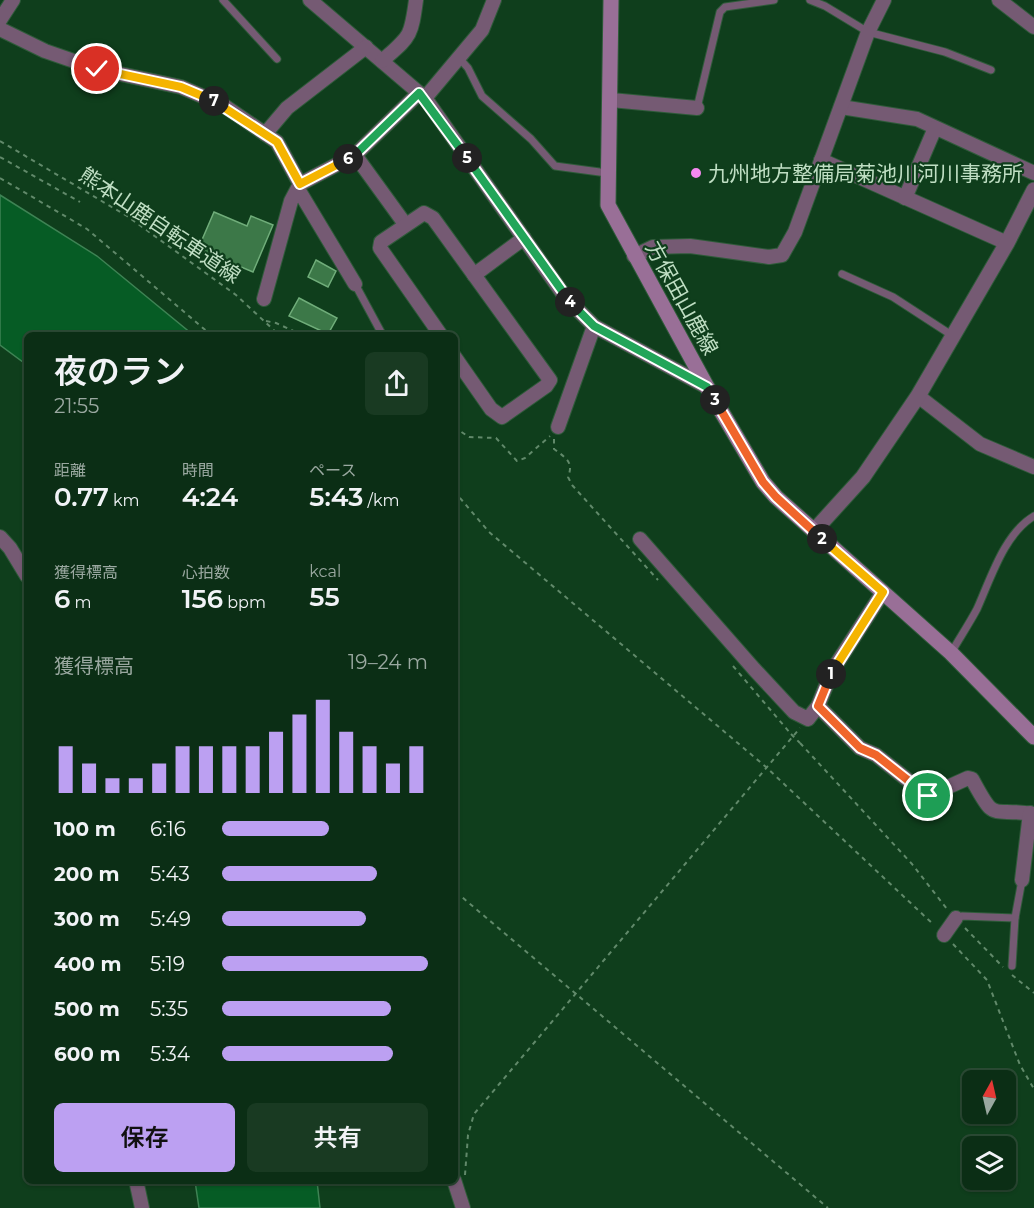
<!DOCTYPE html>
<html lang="ja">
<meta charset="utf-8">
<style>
body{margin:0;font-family:Montserrat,"Noto Sans JP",sans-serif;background:#193a22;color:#f1f3f6;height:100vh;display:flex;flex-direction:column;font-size:22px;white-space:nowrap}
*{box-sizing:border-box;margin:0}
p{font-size:20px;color:#9aa8a0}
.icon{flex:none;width:33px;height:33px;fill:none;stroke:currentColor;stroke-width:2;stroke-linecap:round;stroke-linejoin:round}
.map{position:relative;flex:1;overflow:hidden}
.drawer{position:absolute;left:24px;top:332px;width:434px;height:852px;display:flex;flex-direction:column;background:#0b2e15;border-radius:9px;box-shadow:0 2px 4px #0004,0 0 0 2px #2b4a34}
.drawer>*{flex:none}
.needle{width:39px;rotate:8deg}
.buttons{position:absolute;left:962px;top:1070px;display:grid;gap:12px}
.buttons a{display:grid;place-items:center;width:54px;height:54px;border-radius:9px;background:#0b2e15;box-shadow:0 2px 4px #0004,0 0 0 2px #2b4a34;font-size:30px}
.pin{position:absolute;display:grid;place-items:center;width:51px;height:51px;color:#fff;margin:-26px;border:3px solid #fff;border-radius:50%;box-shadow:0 2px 6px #0007}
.km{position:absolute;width:30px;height:30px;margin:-15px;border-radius:50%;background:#222;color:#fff;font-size:16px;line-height:30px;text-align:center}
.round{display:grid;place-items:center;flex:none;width:63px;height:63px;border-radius:9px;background:#193a22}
.overview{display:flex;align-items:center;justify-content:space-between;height:102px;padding:0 30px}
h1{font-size:33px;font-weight:600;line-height:45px}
.metrics{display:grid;grid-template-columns:repeat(3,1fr);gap:9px;height:102px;padding:6px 30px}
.metrics div{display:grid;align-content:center}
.metrics b{font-size:26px;font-weight:600}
.metrics small{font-size:16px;font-weight:400}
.metrics p{font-size:16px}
.chart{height:168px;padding:12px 30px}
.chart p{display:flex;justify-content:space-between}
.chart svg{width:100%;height:108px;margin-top:6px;stroke:#bca0f2;stroke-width:6}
.primary-button{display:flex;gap:12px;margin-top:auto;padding:12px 30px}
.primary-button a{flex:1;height:69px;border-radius:9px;background:#bca0f2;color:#111;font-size:24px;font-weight:600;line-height:69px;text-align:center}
.primary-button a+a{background:#193a22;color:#f1f3f6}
ul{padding:0 30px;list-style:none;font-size:20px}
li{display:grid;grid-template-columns:96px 72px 1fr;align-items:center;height:45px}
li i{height:15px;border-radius:8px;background:#bca0f2}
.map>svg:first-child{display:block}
</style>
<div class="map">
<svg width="1034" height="1208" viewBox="0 0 1034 1208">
<rect width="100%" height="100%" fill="#0f3e1c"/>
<g fill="#065c25" stroke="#3e8354" stroke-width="1.5">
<polygon points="0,195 97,256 192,334 27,334 27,365 0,345"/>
<polygon points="195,1181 317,1181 320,1208 199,1208"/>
</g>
<g fill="#3c7848" stroke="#70ad7a" stroke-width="1.5">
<polygon points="214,212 247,226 251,216 273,225 253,272 198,249"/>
<polygon points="316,260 336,271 328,287 308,277"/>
<polygon points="299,298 337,318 328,334 289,316"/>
</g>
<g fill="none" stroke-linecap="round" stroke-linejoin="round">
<g stroke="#2f5b3a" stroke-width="9">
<g id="service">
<polyline points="223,0 277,59"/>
<polyline points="810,0 825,6 868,32 945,52 991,70"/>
<polyline points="460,59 468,68 482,96 531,139 555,166 607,173"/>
<polyline points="697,108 720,12 725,7 774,0"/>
<polyline points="842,274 893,297 953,336"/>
<polyline points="355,284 382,334"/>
<path d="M951 653C959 639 969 624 977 609 991 578 1004 534 1034 516"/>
<polyline points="956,918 962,916 1015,918"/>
<polyline points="1012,966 1015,918 1022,880"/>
</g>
</g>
<g stroke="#2f5b3a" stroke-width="16">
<g id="minor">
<polyline points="310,0 425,98 566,298 594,326 707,387"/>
<polyline points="999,0 1034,27"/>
<polyline points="0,20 13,0"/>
<polyline points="0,29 45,51 97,69 181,87 223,105 277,142 300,184"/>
<path d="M382 61C410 36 411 38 416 0"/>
<polyline points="425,98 482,30 494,0"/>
<polyline points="611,100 697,108"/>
<polyline points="841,107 917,119 1034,173"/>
<polyline points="265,134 287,108 366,47"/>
<polyline points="355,155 405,224"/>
<polyline points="821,160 1007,243"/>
<polyline points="298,189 355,284"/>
<polyline points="905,198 935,128"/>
<polyline points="634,256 653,247 690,246 769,257 782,255 795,232 868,32 884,0"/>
<polyline points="474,275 524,238"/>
<polyline points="264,299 291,201 300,184 355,155 419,93"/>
<polyline points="440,334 380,248 381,242 424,213 433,218 550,380 546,386 502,417 491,409 454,356"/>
<polyline points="918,396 980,444 1034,467"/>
<polyline points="558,427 594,326"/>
<polyline points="0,537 10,548 27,576"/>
<polyline points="640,539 754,669 794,712 808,719 818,706 832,671 883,592"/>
<path d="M818 706 860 748 876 755 928 796 968 778 972 779C996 824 989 807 1034 814"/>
<polyline points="1022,880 1030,813"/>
<polyline points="944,935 956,918"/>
<polyline points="136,1180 142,1208"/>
<polyline points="454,1180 463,1208"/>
</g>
</g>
<g stroke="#2f5b3a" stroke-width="17">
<polyline id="tertiary" points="814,531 863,477 918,396 1007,243 1034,190"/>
</g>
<g stroke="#2f5b3a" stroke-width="17">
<polyline id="secondary" points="611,0 608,205 707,387 763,482 776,497 951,653 1034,737"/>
</g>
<g stroke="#61896a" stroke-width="2" stroke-dasharray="4.5 4.5" stroke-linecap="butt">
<polyline points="0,141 127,216 236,295 278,334"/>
<polyline points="0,157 80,202"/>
<polyline points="0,178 87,229 210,334"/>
<polyline points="266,321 276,323 300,334"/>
<polyline points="454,427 469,437 496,438 517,461 525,458 550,436"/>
<path d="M554 439V449C566 458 574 462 568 477L572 485 658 580"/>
<polyline points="454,491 489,532 766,767 934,925"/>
<polyline points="733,666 791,734"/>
<polyline points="800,743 912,864 947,909"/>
<polyline points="456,892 828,1208"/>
<polyline points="965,928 1003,967"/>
<polyline points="953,944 987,980 1020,1065 1034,1089"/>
<polyline points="1012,975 1034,993"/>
<polyline points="465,1175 468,1135 474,1114 800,728"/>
</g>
<use href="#service" stroke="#755a73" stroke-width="7"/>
<use href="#minor" stroke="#755a73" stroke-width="14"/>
<use href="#tertiary" stroke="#755a73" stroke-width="15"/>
<use href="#secondary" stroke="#996f97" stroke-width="15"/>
<polyline stroke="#61896a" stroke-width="2" stroke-dasharray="4.5 4.5" stroke-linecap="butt" points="791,734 800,743"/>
</g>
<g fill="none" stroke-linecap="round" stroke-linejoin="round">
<g stroke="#fff" stroke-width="12">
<polyline id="split-1" points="831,674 818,706 860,748 876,755 928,796"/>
</g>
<g stroke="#fff" stroke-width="12">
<polyline id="split-2" points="822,539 883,592 831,674"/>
</g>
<g stroke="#fff" stroke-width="12">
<polyline id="split-3" points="715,400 763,482 776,497 822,539"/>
</g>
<g stroke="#fff" stroke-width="12">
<polyline id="split-4" points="570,302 594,326 707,387 715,400"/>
</g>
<g stroke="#fff" stroke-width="12">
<polyline id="split-5" points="467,158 570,302"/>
</g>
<g stroke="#fff" stroke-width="12">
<polyline id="split-6" points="348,159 355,155 419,93 467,158"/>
</g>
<g stroke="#fff" stroke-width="12">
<polyline id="split-7" points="214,101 277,142 300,184 348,159"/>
</g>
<g stroke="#fff" stroke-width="12">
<polyline id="split-8" points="97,69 181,87 214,101"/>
</g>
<use href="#split-1" stroke="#f0652b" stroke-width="8"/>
<use href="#split-2" stroke="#f5b400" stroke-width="8"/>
<use href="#split-3" stroke="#f0652b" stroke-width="8"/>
<use href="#split-4" stroke="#22a559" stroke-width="8"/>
<use href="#split-5" stroke="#22a559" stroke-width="8"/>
<use href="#split-6" stroke="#22a559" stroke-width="8"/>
<use href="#split-7" stroke="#f5b400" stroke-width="8"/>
<use href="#split-8" stroke="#f5b400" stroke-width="8"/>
</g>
<circle fill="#f489f0" stroke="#0f3e1c" stroke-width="2" cx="696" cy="173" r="6"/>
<g text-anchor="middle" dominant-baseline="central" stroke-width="4.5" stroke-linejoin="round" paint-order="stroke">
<g font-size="21" fill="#bfdec3" stroke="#0f3e1c" text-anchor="start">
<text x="708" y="173">九州地方整備局菊池川河川事務所</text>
</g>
<g font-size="21" fill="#bfdec3" stroke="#0f3e1c">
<text transform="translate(160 225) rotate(34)">熊本山鹿自転車道線</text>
<text transform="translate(682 298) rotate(61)">方保田山鹿線</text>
</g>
</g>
</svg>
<div class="buttons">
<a><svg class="needle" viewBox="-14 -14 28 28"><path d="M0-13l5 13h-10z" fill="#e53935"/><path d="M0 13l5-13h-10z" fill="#9aa8a0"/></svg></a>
<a><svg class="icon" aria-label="layers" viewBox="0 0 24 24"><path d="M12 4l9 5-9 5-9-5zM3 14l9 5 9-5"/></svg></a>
</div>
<div class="pin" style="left:928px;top:796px;background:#1e9e55"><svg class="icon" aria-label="arrive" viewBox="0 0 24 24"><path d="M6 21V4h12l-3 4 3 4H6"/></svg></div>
<div class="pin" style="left:97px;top:69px;background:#d93025"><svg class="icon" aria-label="check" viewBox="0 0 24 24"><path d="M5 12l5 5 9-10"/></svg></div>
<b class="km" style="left:831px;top:674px">1</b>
<b class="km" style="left:822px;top:539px">2</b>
<b class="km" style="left:715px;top:400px">3</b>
<b class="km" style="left:570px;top:302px">4</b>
<b class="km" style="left:467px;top:158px">5</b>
<b class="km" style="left:348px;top:159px">6</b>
<b class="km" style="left:214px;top:101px">7</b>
<section class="drawer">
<div class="overview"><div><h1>夜のラン</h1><p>21:55</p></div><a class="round"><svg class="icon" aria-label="share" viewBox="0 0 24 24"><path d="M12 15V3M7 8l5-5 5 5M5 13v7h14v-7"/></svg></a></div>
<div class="metrics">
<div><p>距離</p><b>0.77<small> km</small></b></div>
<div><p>時間</p><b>4:24</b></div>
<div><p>ペース</p><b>5:43<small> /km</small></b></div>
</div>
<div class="metrics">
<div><p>獲得標高</p><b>6<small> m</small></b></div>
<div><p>心拍数</p><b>156<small> bpm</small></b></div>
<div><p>kcal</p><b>55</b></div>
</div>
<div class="chart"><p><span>獲得標高</span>19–24 m</p>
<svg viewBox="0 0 160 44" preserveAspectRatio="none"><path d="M5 44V25M15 44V32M25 44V38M35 44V38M45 44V32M55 44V25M65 44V25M75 44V25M85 44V25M95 44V19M105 44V12M115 44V6M125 44V19M135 44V25M145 44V32M155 44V25"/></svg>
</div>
<ul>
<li><b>100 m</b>6:16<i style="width:52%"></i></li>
<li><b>200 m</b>5:43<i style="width:75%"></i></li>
<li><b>300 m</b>5:49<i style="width:70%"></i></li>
<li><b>400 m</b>5:19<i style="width:100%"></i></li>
<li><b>500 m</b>5:35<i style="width:82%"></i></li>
<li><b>600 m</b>5:34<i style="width:83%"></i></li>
</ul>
<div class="primary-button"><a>保存</a><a>共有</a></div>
</section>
</div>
